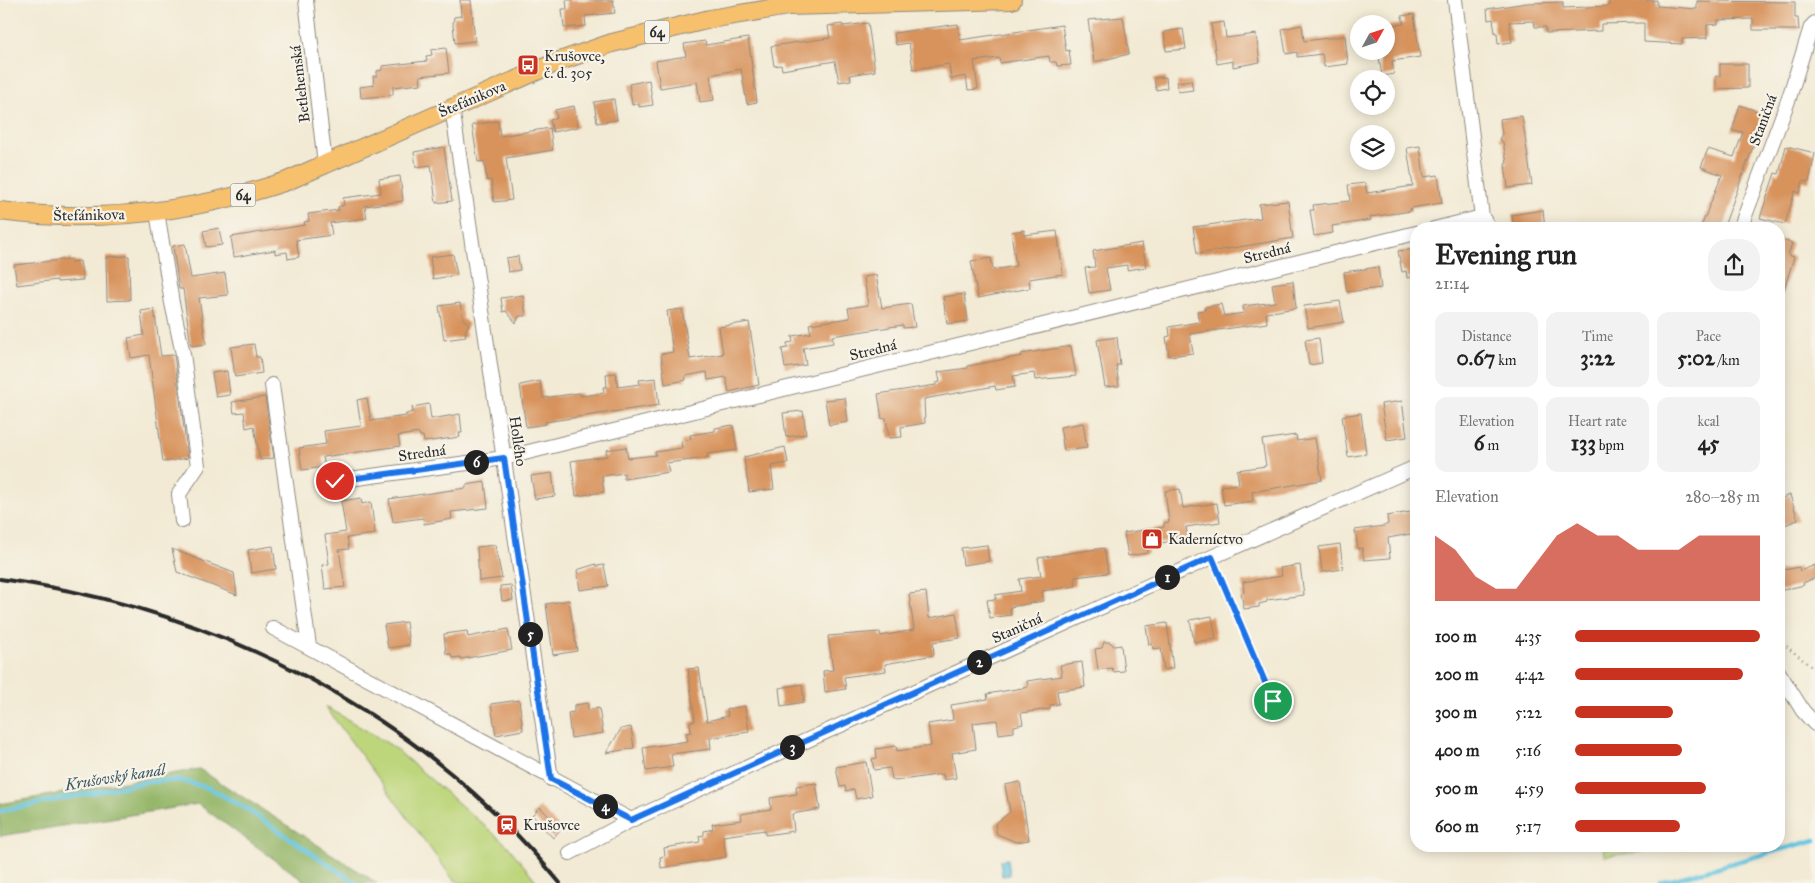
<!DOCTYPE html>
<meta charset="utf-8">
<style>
body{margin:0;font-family:"IM FELL Great Primer",serif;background:#f2f2f2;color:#222;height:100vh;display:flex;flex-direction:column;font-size:19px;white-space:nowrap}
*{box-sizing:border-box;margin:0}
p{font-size:16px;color:#767676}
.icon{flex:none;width:28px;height:28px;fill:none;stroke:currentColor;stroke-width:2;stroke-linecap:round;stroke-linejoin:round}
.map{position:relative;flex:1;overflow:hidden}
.details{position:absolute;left:1410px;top:222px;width:375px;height:630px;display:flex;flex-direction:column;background:#fff;border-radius:20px;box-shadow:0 2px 12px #0003}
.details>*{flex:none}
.needle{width:32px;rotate:50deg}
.fabs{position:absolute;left:1350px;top:15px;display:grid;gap:10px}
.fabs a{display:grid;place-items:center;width:45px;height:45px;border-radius:50%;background:#fff;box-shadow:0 2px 12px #0003;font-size:25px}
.pin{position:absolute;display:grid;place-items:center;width:42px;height:42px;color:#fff;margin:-21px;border:2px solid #fff;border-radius:50%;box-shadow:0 1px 5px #0007}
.km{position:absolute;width:25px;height:25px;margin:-12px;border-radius:50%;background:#222;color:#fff;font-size:14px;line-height:25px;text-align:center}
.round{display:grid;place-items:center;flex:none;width:52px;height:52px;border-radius:20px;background:#f2f2f2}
.summary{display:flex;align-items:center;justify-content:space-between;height:85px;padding:0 25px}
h1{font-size:28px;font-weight:800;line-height:38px}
.figures{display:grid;grid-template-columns:repeat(3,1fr);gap:8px;height:85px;padding:5px 25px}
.figures div{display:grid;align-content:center;border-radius:12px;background:#f2f2f2;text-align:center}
.figures b{font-size:21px;font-weight:800}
.figures small{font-size:14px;font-weight:400}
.figures p{font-size:14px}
.chart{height:140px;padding:10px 25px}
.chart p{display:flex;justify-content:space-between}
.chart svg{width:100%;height:90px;margin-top:5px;fill:#c8321e;opacity:.7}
ul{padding:0 25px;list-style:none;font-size:16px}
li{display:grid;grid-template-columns:80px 60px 1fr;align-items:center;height:38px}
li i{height:12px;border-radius:6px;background:#c8321e}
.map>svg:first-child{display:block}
</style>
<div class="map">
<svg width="1815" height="883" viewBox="0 0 1815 883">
<rect width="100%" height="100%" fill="#f7f3e8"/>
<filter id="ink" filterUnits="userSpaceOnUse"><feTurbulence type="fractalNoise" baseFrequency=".02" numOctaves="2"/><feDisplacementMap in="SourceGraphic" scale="10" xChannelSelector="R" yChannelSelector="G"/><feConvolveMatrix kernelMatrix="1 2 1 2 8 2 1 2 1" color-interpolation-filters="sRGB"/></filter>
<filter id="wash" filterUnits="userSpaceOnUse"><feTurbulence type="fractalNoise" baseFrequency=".0096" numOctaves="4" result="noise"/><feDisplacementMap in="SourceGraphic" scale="20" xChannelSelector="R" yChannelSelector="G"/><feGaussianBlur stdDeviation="1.12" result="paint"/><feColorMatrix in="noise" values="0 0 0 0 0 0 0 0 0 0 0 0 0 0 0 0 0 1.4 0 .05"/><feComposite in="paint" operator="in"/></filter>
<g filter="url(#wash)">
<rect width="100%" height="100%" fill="#f2ead4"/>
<g fill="#bdd67b" stroke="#748053">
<polygon points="325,706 392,746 507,845 538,883 460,883 452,878"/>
<polygon points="1603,846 1703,846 1604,856"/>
</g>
<polygon fill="#96b76b" stroke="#60714b" points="199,769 377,883 307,883 198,804 0,836 0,804"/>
<polygon fill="#63c5e1" stroke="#477886" points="1008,859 1010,875 1002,876 1000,860"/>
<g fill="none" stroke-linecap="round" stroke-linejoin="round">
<g stroke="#63c5e1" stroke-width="4.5">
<polyline points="0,811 146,782 179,780 209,788 245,808 356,883"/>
<polyline points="1661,883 1815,840"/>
</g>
</g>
<g id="blocks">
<g fill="#d8935b">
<polygon points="460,0 471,0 475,41 455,43 453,24 454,17 461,16"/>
<polygon points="566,0 613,0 615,13 585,16 586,26 564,28 562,9 567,9"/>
<polygon points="1657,0 1657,6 1697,9 1697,1 1795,2 1795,18 1798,18 1799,30 1753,30 1753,19 1718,20 1718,24 1707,25 1707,38 1682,39 1682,44 1644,42 1644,23 1601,24 1601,31 1546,33 1546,27 1535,27 1534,21 1509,22 1512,42 1498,44 1497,33 1495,33 1493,19 1488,20 1487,9 1527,3 1563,2 1563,8 1609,6 1609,1"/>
<polygon points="1414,14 1420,57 1392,61 1394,74 1382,76 1378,51 1386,51 1386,26 1404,24 1402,16"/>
<polygon points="1123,17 1129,54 1094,62 1088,20"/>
<polygon points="1224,22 1226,38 1256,34 1260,62 1233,67 1233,61 1217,64 1211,24"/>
<polygon points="868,23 875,71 850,75 851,80 839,82 835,61 782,70 781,65 774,66 771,46 830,38 828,26 842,24 843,26"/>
<polygon points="958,24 960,40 1062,25 1066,51 1069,50 1071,65 1057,66 1056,62 1050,62 1049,56 1000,63 999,58 974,61 978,89 968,90 966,76 951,79 949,64 913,69 909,43 896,45 894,33"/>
<polygon points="1302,25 1304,41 1345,36 1348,64 1324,67 1322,54 1297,57 1297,52 1286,54 1282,29"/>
<polygon points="1183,29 1186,49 1166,51 1164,32"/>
<polygon points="748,38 757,102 747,104 741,69 710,75 714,100 700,102 697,82 660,88 656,61 686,56 684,44 705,41 706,45"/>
<polygon points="446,48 449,73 420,76 421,84 393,87 393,95 361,98 360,87 374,85 373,76 377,76 377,71 382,70 382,66 427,61 426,56 432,55 431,50"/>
<polygon points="1720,64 1748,64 1748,88 1716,89 1716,76 1720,76"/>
<polygon points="1166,77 1167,88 1156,90 1154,78"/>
<polygon points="649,80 653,105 639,107 639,104 632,105 629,84"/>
<polygon points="1191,80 1193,90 1178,92 1177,82"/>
<polygon points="614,99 617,120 597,123 594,102"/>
<polygon points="1740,105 1765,114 1723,229 1700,229 1722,175 1701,167 1708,149 1734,157 1743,132 1732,131"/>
<polygon points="574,106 578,127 553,132 550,120 557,118 555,110"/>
<polygon points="1522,116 1532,185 1508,188 1505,164 1507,163 1503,142 1499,139 1502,134 1500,119"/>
<polygon points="498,121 500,136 550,128 553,150 506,158 512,200 494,202 491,180 487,181 484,161 478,162 472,125"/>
<polygon points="1420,146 1424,177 1438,175 1442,203 1410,208 1411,211 1370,217 1371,220 1332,226 1333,233 1314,236 1310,210 1314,210 1313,205 1350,201 1348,185 1365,183 1367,193 1413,186 1407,148"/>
<polygon points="1786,146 1815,153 1809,182 1803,181 1800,193 1795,191 1785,224 1760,218 1775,173 1779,174"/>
<polygon points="444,147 452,201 436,203 431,165 416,167 414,152"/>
<polygon points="400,176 403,201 365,206 367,218 330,223 332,235 296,240 299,257 288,259 287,252 275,254 275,250 234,257 231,237 305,225 304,222 309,221 308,214 339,210 338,207 344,205 343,198 381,193 379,179"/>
<polygon points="1288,201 1293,238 1197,254 1193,227 1261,218 1259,204"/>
<polygon points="1543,210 1545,229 1514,229 1512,215"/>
<polygon points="219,228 222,245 206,247 203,231"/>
<polygon points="1024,230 1024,235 1057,231 1063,274 1029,279 1030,288 978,298 971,261 991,258 993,270 1016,266 1011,232"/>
<polygon points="1779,239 1792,243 1788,255 1794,257 1782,296 1779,295"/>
<polygon points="1142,243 1146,267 1127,270 1127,265 1106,268 1110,290 1089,293 1085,268 1095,267 1093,251"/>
<polygon points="185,244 191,278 225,273 228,295 199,298 206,344 191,346 183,289 179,289 173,246"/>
<polygon points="1416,249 1416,276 1407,278 1406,271 1402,272 1398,251"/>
<polygon points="453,254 457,275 433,279 430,257"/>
<polygon points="129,256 130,300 107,301 106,257"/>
<polygon points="518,256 520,270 508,272 506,258"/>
<polygon points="71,259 71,262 80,261 83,280 57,282 57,280 17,285 14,265"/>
<polygon points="1378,267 1381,288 1347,292 1344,272"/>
<polygon points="876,275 882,308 911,304 915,327 903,328 903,325 832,336 833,343 803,348 806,365 785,368 782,349 788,348 787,343 793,342 792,336 811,333 809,324 850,318 848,308 868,305 864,277"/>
<polygon points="1293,281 1296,308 1266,313 1267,323 1190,334 1193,353 1169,356 1166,337 1170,336 1169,327 1199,322 1197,311 1205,310 1205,307 1221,304 1224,316 1244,313 1243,306 1275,302 1272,284"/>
<polygon points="964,294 968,321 947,324 943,297"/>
<polygon points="523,295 526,316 519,316 516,323 506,311 503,312 501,298"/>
<polygon points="1340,301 1344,322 1308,328 1304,306"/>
<polygon points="460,303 463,319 469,324 465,331 466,337 444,340 439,306"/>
<polygon points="154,309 161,356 174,355 188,458 163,462 149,355 131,358 128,338 144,335 141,311"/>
<polygon points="682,309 690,359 723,354 719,327 749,322 759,385 729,392 726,377 708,380 707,372 685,376 686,380 665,384 661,354 673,352 667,311"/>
<polygon points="1117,337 1120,365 1116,365 1119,386 1105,387 1097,340"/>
<polygon points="1319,338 1322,363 1309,365 1305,340"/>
<polygon points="254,344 256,357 260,357 262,373 235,377 231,347"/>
<polygon points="1071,346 1076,376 1035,380 1034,373 1013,376 1015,387 996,390 995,386 924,399 925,423 901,427 902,437 889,438 886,418 882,419 878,394 936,385 936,383 940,382 938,372 968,368 968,366 1022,356 1021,354"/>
<polygon points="227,371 230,395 216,397 212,373"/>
<polygon points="616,373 618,387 640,384 639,380 656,378 659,405 545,422 546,424 526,427 520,385 540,381 543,398 580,393 581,396 604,393 603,387 607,387 606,374"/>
<polygon points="265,397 274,458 260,460 254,426 246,428 244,412 234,413 232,402"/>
<polygon points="367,398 371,421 406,416 406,414 413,412 412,407 429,404 431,419 460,414 462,433 459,433 460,437 424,442 423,436 420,436 419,433 398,436 400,446 323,457 325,467 302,470 299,448 326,444 324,431 361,426 357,400"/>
<polygon points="845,398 848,422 829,425 825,400"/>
<polygon points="1402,401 1407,437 1387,440 1381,404"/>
<polygon points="803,411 806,434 786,437 783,413"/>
<polygon points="1361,413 1366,454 1348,457 1342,416"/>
<polygon points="1083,423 1087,448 1064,451 1060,427"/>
<polygon points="733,425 737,450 707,454 708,458 667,463 669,472 624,479 624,473 602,476 604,492 576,496 571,461 607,456 606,450 626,447 628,458 656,455 655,452 682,448 681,441 691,439 690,435 715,431 715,428"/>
<polygon points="1296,435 1297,441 1315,438 1322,480 1252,492 1253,501 1224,505 1221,486 1239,484 1237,470 1266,466 1262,440"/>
<polygon points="785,447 788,463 771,466 774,489 749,492 744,457"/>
<polygon points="552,473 555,496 535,499 531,476"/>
<polygon points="485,482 488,508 451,512 452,519 424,524 423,518 393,522 389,499 466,488 466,485"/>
<polygon points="1180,489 1183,508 1217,503 1220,522 1186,527 1188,539 1147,545 1148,553 1128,556 1124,533 1164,527 1164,523 1169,522 1165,491"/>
<polygon points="1790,495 1798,520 1779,527 1779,512 1782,511 1779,499"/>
<polygon points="361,498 362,504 371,502 375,534 347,538 349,549 339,550 345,587 325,589 322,565 329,564 325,535 346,532 341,501"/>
<polygon points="1416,511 1416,533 1388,538 1390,558 1364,560 1362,548 1358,549 1355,530 1384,526 1388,524 1387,516"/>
<polygon points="1340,544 1343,569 1322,572 1319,547"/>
<polygon points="495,545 502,578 479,581 477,547"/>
<polygon points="987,545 989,561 963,565 961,548"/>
<polygon points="273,546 276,569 251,573 248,550"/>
<polygon points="1104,548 1108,573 1075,577 1076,586 1042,591 1043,601 1010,607 1011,615 990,618 987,600 996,599 995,595 1021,591 1019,579 1041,576 1038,558"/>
<polygon points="172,549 234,573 237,595 177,572"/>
<polygon points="596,564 597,566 604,565 608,586 580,590 577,570"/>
<polygon points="1300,565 1304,595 1267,600 1267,602 1259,604 1259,607 1244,609 1241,593 1244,592 1243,582 1282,576 1280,568"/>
<polygon points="1815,565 1815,578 1803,583 1804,585 1779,591 1779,571 1799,567 1800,571"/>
<polygon points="511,585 513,600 502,601 500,586"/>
<polygon points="926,592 929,618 956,613 960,638 933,642 934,655 885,664 886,671 844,677 846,689 825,692 823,671 833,670 828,636 880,632 881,636 914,630 909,594"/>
<polygon points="569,600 577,651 553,655 546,604"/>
<polygon points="1212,616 1216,639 1194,642 1190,620"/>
<polygon points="406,622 409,645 388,648 384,625"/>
<polygon points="1167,623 1173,668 1164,670 1161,648 1153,649 1152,644 1149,645 1146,626"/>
<polygon points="508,629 512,650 461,659 460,657 452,658 451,654 446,654 444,634 467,631 468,637"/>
<polygon points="1104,642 1110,642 1114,646 1121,645 1124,671 1113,672 1112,668 1098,670 1095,649 1102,648"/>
<polygon points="1082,662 1085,687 1057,691 1059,704 1050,705 1050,709 1021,713 1023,724 1014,726 1014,732 999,734 997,720 973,723 976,749 952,753 956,778 944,780 943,774 895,781 892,779 890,768 874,770 872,759 877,758 876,749 896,746 897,751 931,746 928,724 953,720 951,705 988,699 987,694 1028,687 1027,681 1062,676 1060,665"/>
<polygon points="699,668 707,721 728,716 727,709 745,706 749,732 710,738 711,749 671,754 673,767 646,771 643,748 688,741 686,733 691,732 690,722 695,721 688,669"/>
<polygon points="802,684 804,702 781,706 779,688"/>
<polygon points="519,700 523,730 496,735 491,704"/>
<polygon points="588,703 588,710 599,708 603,733 571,738 568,713 574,712 574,705"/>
<polygon points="631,727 634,748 606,753 621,729"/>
<polygon points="866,762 872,796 856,799 854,789 846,791 845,786 840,787 836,767"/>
<polygon points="1020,782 1029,840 1016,842 997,834 995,824 1010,812 1005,785"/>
<polygon points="816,783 820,809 792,814 794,831 765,835 765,830 723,836 726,857 661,868 660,857 665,856 664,848 700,842 699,836 704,835 704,831 713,829 712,824 742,820 741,814 771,809 770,798 797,794 796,786"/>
<polygon points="540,807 561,829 553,838 532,815"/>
</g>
</g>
</g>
<g filter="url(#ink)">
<use href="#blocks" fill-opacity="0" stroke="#8e8a80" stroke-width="1"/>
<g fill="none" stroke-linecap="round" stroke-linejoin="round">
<g stroke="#8e8a80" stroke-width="16">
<g id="minor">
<polyline points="306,0 325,164"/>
<polyline points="1455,0 1482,217 1490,229"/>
<polyline points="452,107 551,779"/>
<polyline points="157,212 172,303 183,354 198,466 179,494 182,521"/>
<polyline points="1434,229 1482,217"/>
<polyline points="1740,229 1789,98 1811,27 1815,23"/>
<polyline points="272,385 309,646"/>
<polyline points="335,481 504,458 1416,233"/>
<polyline points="273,628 631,820"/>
<polyline points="1779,673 1803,711 1815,724"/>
<polyline points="570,853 631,820 1212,557 1416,467"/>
</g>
</g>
<g stroke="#8e8a80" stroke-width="20">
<path id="major" d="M0 211C98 224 194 212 287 181L557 62 612 43 665 30 710 19 788 6 1012 0"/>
</g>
<g stroke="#8e8a80" stroke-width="2.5" stroke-dasharray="1 4" stroke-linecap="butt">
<polyline points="1218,570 1273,701"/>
<polyline points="1779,640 1815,670"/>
</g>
<use href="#minor" stroke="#fff" stroke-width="14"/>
<use href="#major" stroke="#f7c06c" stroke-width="18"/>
<path stroke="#2b2b2b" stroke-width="4" d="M0 579C217 608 420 713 560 883"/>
</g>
</g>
<g fill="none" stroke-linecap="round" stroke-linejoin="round" filter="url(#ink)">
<g stroke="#fff" stroke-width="10">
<polyline id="route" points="335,481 504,458 551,779 631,820 1212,557 1273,701"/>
</g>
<use href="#route" stroke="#1a73e8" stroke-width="6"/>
</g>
<defs>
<g id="bus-square" transform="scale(1.125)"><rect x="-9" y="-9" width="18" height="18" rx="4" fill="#c8321e" stroke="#f7f3e8"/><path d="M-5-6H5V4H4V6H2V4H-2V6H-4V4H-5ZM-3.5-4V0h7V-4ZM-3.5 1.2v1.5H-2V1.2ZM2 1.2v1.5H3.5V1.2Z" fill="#fff"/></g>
<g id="shop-square" transform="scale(1.125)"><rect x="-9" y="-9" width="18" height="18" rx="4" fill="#c8321e" stroke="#f7f3e8"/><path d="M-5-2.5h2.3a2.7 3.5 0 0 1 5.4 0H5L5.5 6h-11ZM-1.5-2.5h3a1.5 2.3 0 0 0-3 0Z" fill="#fff"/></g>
<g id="station-square" transform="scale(1.125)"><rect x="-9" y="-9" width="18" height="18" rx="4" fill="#c8321e" stroke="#f7f3e8"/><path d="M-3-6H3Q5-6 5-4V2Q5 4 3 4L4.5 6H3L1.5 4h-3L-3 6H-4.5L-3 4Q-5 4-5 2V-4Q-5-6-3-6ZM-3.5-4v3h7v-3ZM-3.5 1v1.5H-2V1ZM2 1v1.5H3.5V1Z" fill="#fff"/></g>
</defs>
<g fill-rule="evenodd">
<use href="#bus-square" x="528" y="65"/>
<use href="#shop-square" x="1152" y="539"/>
<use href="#station-square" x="507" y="825"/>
</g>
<g text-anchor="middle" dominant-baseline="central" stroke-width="4.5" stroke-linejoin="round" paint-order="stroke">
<g fill="#f7f3e8" stroke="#686764" stroke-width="1">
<rect x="644.5" y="20.5" width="25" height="23" rx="4"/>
<rect x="230.5" y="183.5" width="25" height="23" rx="4"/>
</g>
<g font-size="14" font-weight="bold" fill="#2b2b2b">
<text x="657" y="32">64</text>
<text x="243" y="195">64</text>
</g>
<g font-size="15" fill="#2b2b2b" stroke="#f7f3e8" text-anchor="start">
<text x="544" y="56">Krušovce,<tspan x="544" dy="17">č. d. 305</tspan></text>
<text x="1168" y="539">Kaderníctvo</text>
<text x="523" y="825">Krušovce</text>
</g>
<g font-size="15" fill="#2b2b2b" stroke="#f7f3e8">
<text transform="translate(300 84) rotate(-97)">Betlehemská</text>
<text transform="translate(472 99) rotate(-23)">Štefánikova</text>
<text transform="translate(1763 120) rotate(-70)">Staničná</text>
<text transform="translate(89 215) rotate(-1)">Štefánikova</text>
<text transform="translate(1267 253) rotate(-14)">Stredná</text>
<text transform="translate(873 350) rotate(-14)">Stredná</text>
<text transform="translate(518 441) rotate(82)">Hollého</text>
<text transform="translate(422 453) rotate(-8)">Stredná</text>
<text transform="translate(1017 628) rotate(-24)">Staničná</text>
</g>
<g font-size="16" font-style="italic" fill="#3c5962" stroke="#f7f3e8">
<text transform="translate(115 777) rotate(-9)">Krušovský kanál</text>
</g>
</g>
</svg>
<div class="fabs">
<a><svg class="needle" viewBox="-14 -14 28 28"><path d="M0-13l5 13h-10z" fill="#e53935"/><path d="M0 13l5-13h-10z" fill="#767676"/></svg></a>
<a><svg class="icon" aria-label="locate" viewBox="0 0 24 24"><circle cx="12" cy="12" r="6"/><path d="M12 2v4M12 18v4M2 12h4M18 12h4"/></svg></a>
<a><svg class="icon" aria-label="layers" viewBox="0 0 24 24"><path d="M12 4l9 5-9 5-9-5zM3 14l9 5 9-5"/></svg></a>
</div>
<div class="pin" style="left:1273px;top:701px;background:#1e9e55"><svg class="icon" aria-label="arrive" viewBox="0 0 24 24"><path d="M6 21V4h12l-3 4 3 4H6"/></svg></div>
<div class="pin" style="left:335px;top:481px;background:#d93025"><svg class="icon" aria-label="check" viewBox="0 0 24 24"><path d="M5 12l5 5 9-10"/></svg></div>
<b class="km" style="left:1167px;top:577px">1</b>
<b class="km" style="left:979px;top:662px">2</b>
<b class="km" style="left:792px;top:747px">3</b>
<b class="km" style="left:605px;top:806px">4</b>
<b class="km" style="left:530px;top:634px">5</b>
<b class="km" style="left:476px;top:462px">6</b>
<section class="details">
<div class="summary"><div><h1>Evening run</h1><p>21:14</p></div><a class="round"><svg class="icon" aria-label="share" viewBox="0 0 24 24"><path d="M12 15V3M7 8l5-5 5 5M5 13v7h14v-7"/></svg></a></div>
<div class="figures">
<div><p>Distance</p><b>0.67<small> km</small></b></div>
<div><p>Time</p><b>3:22</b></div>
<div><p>Pace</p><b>5:02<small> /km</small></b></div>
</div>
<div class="figures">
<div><p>Elevation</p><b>6<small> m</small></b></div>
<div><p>Heart rate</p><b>133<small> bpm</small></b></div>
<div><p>kcal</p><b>45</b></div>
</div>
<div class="chart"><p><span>Elevation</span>280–285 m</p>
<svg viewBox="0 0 160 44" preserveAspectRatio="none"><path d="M0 44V12L10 19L20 32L30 38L40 38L50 25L60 12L70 6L80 12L90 12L100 19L110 19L120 19L130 12L140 12L150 12L160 12V44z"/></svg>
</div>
<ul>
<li><b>100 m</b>4:35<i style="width:100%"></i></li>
<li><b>200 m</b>4:42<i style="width:91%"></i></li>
<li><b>300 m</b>5:22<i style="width:53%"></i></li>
<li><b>400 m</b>5:16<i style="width:58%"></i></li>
<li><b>500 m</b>4:59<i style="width:71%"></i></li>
<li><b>600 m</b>5:17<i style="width:57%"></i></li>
</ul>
</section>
</div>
